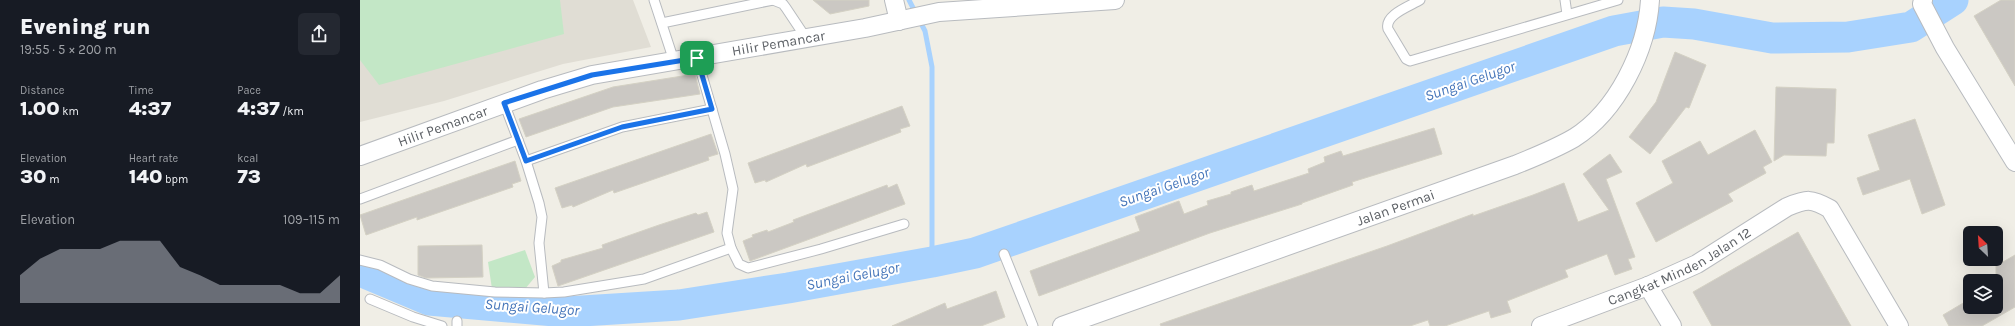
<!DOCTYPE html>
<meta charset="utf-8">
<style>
body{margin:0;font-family:Karla,sans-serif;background:#242831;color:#f1f3f6;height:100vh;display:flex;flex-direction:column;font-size:15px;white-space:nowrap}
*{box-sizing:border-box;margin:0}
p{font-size:13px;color:#9ea1a6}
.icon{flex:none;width:22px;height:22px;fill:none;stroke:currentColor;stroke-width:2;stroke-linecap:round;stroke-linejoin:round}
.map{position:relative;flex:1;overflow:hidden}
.sheet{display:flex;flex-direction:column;background:#171b24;width:360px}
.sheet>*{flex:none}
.needle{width:26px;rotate:335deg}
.fabs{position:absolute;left:1603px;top:226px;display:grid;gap:8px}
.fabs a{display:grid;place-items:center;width:40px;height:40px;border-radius:6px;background:#171b24;box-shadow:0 4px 16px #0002;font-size:20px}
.pin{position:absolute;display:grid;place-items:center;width:34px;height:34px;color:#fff;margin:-17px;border-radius:8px;box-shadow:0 2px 6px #0006}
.round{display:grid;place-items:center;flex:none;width:42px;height:42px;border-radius:6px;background:#242831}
.headline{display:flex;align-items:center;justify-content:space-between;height:68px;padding:0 20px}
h1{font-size:22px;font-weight:800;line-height:30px}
.figures{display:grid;grid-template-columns:repeat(3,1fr);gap:6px;height:68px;padding:4px 20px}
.figures div{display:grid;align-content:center}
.figures b{font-size:20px;font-weight:800}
.figures small{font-size:11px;font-weight:400}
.figures p{font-size:11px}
.chart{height:112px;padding:8px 20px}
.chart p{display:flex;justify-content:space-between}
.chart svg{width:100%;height:72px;margin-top:4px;fill:#8c9099;opacity:.7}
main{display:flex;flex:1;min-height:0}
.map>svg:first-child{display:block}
</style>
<main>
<section class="sheet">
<div class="headline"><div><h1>Evening run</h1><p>19:55 · 5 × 200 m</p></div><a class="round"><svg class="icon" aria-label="share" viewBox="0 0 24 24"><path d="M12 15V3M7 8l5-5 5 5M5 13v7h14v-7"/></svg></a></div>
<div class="figures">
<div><p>Distance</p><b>1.00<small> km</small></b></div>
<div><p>Time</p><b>4:37</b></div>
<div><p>Pace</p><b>4:37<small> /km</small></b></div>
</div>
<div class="figures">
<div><p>Elevation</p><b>30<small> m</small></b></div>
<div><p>Heart rate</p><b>140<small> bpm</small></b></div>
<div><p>kcal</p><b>73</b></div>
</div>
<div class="chart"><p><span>Elevation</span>109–115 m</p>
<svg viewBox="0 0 160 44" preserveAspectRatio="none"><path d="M0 44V27L10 17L20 11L30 11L40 11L50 6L60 6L70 6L80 22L90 27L100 33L110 33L120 33L130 33L140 38L150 38L160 27V44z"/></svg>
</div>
</section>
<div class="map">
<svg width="1655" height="326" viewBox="0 0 1655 326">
<rect width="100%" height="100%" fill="#f0eee6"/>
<polygon fill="#e0ddd4" points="0,0 273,0 291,47 203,64 84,101 0,122"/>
<g fill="#c3e7c6">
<polygon points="0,0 200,0 204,34 19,85 0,60"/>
<polygon points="165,250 175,277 165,289 132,289 128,262"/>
</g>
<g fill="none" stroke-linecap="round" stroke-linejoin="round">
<polyline stroke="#a8d2fe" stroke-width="5" points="549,0 565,31 572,67 572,262"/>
<polyline stroke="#a8d2fe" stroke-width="31" points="0,271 69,300 206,312 319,305 428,288 572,262 615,253 1254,31 1303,22 1334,24 1412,38 1488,37 1551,27 1593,0"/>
</g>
<g fill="#cbc8c3" stroke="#d4d1c4">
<polygon points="453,0 509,0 509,6 470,14"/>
<polygon points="1641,0 1655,0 1655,86 1614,16"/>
<polygon points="1315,52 1346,65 1329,108 1326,107 1290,154 1269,137 1296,102"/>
<polygon points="335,74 340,94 253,107 166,137 159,119 253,87"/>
<polygon points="1416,87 1476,89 1474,143 1467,143 1466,156 1424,155 1414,161"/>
<polygon points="542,106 550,126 540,129 541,132 447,167 446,164 406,182 405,180 395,183 388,163"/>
<polygon points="1555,119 1585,205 1562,214 1550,179 1503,195 1497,178 1520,170 1508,135"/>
<polygon points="1074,128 1082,154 992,182 993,185 942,203 942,204 850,233 679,296 670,271 780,231 775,217 819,201 824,214 848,205 847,201 871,194 871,192 892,185 894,191 949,173 948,169 965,162 964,157 981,151 983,156"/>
<polygon points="1395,130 1412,162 1403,167 1406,173 1368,194 1373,201 1296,242 1276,203 1313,183 1302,161 1340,141 1348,155"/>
<polygon points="351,134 358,154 348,157 349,160 254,193 253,190 213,207 212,205 202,208 195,188"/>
<polygon points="1250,154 1262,172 1246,179 1275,257 1268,259 1272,269 1255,275 1247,254 1205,270 1208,277 1147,301 1151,312 1131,318 1129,311 1085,326 1070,326 1068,320 1050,326 801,326 800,324 1027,246 1113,214 1113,216 1173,195 1204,183 1218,222 1249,210 1223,174"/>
<polygon points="155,161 161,181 152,184 153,187 57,220 57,217 6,235 0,215"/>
<polygon points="537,184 545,204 390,261 383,241 393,237 392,235 407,230 408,232 434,222 433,220 527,185 528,188"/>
<polygon points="347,212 354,232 198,286 192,266 201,262 201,260 243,248 242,245 299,225 336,213 338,215"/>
<polygon points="1438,232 1491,326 1352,326 1333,292"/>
<polygon points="122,245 123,277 66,278 58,275 58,246"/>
<polygon points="1655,255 1655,307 1622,326 1589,326 1583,315 1610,299 1610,307 1636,307 1636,266"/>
<polygon points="636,291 645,317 621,326 532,326 585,303 587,309"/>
</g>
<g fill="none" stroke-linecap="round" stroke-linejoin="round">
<g stroke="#b8bbbf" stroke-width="11">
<g id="lane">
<polyline points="294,0 314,61"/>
<polyline points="413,0 423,4 426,8 446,38"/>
<path d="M1060 0C1050 6 1024 15 1028 29L1046 59 1050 61 1258 0"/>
<polyline points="1205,0 1207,14"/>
<polyline points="302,23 413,0"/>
<polyline points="166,161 262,127 352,109"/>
<polyline points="0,199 158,140"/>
<polyline points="371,248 379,264 388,268 461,249 544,224"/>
<polyline points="644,254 673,326"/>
<polyline points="0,260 20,265 49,279 72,286 135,292 184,293 179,243 182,217 179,203 166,161 144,103"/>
<polyline points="184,293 204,292 284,279 371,248 367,233 373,189 365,154 337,58"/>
<polyline points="10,299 53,317 82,326"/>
<polyline points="97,326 97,321"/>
</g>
</g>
<g stroke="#b8bbbf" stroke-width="20">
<g id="street">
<polyline points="534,0 539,21"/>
<polyline points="1563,0 1562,4 1585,48 1655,162"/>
<path id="s1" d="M0 156 182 90 232 75 505 28 579 12 755 0"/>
<polyline points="1288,286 1312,326"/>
<path id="s2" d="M702 326 1155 165C1175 157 1195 149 1214 138 1257 111 1287 50 1290 0"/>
<path id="s3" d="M1181 326 1288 286 1337 264 1427 207C1447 199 1451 198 1470 209L1539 326"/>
</g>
</g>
<use href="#lane" stroke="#fff" stroke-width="9"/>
<use href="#street" stroke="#fff" stroke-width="18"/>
</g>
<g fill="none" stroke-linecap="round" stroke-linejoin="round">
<g stroke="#fff" stroke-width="8">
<polygon id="route" points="337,58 352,109 262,127 166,161 144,103 232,75"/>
</g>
<use href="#route" stroke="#1a73e8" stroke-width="5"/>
</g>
<g text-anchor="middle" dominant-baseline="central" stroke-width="4" stroke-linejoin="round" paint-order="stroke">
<g font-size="14" fill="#5d6166" stroke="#fff">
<text stroke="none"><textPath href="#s1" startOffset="435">Hilir Pemancar</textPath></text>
<text stroke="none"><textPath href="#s1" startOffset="88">Hilir Pemancar</textPath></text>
<text stroke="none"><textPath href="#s2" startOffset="354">Jalan Permai</textPath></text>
<text stroke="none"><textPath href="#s3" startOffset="151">Cangkat Minden Jalan 12</textPath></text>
</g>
<g font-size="15" font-style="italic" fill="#4676ba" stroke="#fff">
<text transform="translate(1110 81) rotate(-19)">Sungai Gelugor</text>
<text transform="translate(804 187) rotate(-19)">Sungai Gelugor</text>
<text transform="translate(493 276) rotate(-11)">Sungai Gelugor</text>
<text transform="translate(172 307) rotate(4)">Sungai Gelugor</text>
</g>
</g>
</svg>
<div class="fabs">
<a><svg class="needle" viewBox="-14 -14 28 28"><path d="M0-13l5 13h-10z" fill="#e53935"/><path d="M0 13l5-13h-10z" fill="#9ea1a6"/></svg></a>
<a><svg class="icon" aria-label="layers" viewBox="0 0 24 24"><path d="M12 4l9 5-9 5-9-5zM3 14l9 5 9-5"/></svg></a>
</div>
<div class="pin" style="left:337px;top:58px;background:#1e9e55"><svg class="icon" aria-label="arrive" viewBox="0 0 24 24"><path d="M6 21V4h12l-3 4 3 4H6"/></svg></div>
</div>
</main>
